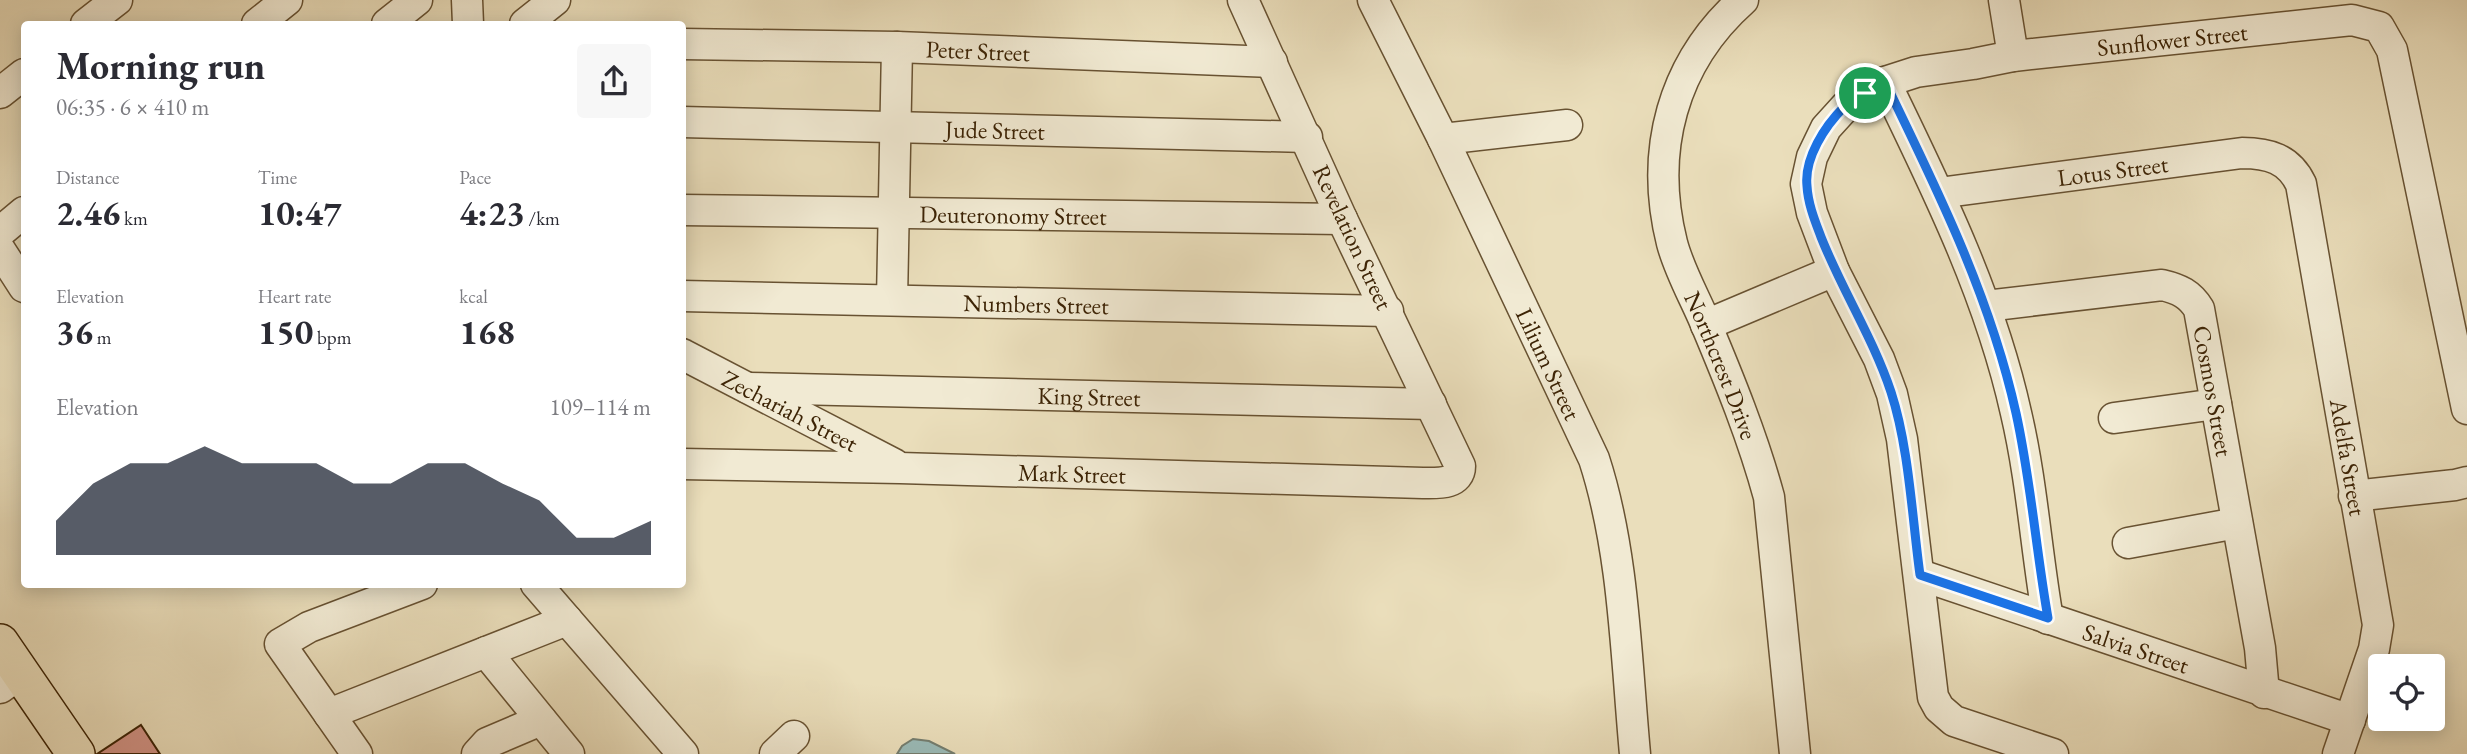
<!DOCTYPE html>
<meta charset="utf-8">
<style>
body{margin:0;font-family:"EB Garamond",serif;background:#f7f7f7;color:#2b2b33;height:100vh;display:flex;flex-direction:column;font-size:26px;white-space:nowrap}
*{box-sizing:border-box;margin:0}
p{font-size:23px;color:#7c7c81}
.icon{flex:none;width:38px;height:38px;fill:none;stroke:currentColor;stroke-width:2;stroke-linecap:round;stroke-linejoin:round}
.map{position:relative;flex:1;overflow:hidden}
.sheet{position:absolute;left:21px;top:21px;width:665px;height:567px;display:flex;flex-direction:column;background:#fff;border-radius:7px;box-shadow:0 4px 18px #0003}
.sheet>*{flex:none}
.buttons{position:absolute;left:2368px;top:654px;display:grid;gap:14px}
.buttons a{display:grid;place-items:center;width:77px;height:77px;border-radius:7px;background:#fff;box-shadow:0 4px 18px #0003;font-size:35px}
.pin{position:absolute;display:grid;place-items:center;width:60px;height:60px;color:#fff;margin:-30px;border:4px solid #fff;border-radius:50%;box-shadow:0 2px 7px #0007}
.round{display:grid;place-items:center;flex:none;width:74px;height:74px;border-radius:7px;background:#f7f7f7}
.headline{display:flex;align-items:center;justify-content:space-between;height:119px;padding:0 35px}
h1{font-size:38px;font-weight:700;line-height:52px}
.stats{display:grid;grid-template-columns:repeat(3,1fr);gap:10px;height:119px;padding:7px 35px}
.stats div{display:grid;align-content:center}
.stats b{font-size:35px;font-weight:700}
.stats small{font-size:19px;font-weight:400}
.stats p{font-size:19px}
.chart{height:196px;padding:14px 35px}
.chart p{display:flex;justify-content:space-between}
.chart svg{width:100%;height:126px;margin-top:7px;fill:#111827;opacity:.7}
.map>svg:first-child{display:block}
</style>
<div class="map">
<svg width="2467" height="754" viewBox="0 0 2467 754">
<rect width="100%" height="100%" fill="#eadebb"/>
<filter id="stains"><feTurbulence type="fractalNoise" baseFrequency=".00286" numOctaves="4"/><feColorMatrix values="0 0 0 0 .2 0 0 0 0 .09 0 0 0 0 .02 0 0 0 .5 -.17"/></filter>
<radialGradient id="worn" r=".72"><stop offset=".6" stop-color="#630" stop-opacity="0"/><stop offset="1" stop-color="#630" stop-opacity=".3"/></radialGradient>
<polygon fill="#9abbb8" stroke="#747e70" stroke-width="2" points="913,739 929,741 955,754 897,754 902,746"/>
<polygon fill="#d19386" stroke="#3c2305" stroke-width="2" points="141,725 160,754 97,754"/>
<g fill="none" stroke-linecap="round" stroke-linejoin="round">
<g stroke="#685232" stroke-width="33">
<g id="minor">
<polyline points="467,0 468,24"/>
<path id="s1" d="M1373 0 1443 139 1594 459C1624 551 1626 657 1635 754"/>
<path id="s2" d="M1743 0C1672 63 1649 151 1672 243 1679 270 1694 296 1705 322 1729 379 1753 438 1769 497L1795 754"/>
<polyline points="2004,0 2013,56"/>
<polyline points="86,24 117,0"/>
<polyline points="257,24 287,0"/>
<polyline points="387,24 417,0"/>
<polyline points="525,24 555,0"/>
<path id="s3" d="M682 44 897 47 1272 62"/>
<path d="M1885 82C1937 189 1990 296 2016 413 2032 481 2036 550 2048 619"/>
<polyline points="0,93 24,74"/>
<path id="s4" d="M682 122 1307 137"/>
<polyline points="1443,139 1567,125"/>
<path id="s5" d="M1939 193 2242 153C2269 153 2289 159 2301 184L2378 625 2374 649 2338 754"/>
<path id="s6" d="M682 210 1342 219"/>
<polyline points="0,232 24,212"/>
<polyline points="0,250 24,287"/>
<path id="s7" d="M682 296 1388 311"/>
<polyline points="892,300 897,47"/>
<path id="s8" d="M1986 306 2162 285C2179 289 2190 294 2199 309L2260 648 2264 693"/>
<polyline points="1706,325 1834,271"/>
<path id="s9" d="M682 354 894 464"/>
<path id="s10" d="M748 388 1431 404"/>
<polyline points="2114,418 2216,404"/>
<path id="s11" d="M682 464 900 468 1423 483C1437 483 1460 485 1460 466L1342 219 1243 0"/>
<polyline points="2354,496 2455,485 2467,482"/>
<polyline points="2128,543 2237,523"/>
<path id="s12" d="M1920 575 2350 720"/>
<polyline points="536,584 683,754"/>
<polyline points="486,652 569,754"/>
<polyline points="0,688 21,673"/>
<polyline points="329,714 567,620"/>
<polyline points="357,754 280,644 309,627 422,584"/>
<polyline points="477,754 487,743 541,720"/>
<polyline points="775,754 794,736"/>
<path id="s13" d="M2053 754 1954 721 1939 708 1933 697 1902 439 1892 394 1879 359 1834 271 1812 213 1806 184 1812 157 1826 128 1846 106 1865 93 1885 82 1916 72 1973 64 2013 56 2352 20 2379 27 2392 50 2467 409"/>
</g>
</g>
<g stroke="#3c2305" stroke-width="40">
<polyline id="major" points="0,643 76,754"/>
</g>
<use href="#minor" stroke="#f1ead3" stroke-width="30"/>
<use href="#major" stroke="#eadebb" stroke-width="37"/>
</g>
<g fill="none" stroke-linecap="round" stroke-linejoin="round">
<g stroke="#fff" stroke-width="14">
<path id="route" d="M1885 82C1937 189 1990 296 2016 413 2031 481 2036 550 2048 618L1920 575C1912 517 1909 447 1891 392 1873 338 1842 290 1821 237 1815 221 1808 204 1807 186 1804 158 1825 126 1844 107 1856 97 1871 89 1885 82Z"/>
</g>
<use href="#route" stroke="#1a73e8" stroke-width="9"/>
</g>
<g text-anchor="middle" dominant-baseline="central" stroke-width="5" stroke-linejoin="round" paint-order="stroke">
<g font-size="24" fill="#3c2305" stroke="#f1ead3">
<text stroke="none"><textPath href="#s13" startOffset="1097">Sunflower Street</textPath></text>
<text stroke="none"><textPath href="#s3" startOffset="296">Peter Street</textPath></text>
<text stroke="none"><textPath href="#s4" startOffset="313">Jude Street</textPath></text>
<text stroke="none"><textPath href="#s5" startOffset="175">Lotus Street</textPath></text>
<text stroke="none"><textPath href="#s6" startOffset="331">Deuteronomy Street</textPath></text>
<text transform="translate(1353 237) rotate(65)">Revelation Street</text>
<text stroke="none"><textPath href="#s7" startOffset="354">Numbers Street</textPath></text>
<text stroke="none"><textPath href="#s1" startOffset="404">Lilium Street</textPath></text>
<text stroke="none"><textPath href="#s2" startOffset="399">Northcrest Drive</textPath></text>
<text stroke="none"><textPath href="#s8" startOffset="306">Cosmos Street</textPath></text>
<text stroke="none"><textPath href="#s10" startOffset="341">King Street</textPath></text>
<text stroke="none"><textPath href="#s9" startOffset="122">Zechariah Street</textPath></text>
<text stroke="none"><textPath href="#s5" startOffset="654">Adelfa Street</textPath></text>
<text stroke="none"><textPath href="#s11" startOffset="390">Mark Street</textPath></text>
<text stroke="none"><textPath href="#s12" startOffset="228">Salvia Street</textPath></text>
</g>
</g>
<rect width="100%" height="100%" filter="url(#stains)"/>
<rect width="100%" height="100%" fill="url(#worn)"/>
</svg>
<div class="buttons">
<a><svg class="icon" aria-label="locate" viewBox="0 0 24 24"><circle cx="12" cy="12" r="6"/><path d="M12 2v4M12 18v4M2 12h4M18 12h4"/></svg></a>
</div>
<div class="pin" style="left:1865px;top:93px;background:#1e9e55"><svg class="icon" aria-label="arrive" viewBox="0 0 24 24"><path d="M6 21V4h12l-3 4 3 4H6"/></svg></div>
<section class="sheet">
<div class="headline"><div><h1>Morning run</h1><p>06:35 · 6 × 410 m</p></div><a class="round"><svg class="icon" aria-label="share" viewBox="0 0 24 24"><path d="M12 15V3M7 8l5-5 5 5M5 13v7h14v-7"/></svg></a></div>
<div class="stats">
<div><p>Distance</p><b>2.46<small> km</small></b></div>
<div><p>Time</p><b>10:47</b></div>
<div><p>Pace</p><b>4:23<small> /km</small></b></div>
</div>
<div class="stats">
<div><p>Elevation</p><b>36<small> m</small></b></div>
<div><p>Heart rate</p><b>150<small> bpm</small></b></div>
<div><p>kcal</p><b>168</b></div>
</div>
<div class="chart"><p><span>Elevation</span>109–114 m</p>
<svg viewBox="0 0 160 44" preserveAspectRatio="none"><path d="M0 44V32L10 19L20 12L30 12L40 6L50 12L60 12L70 12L80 19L90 19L100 12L110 12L120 19L130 25L140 38L150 38L160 32V44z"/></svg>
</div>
</section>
</div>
